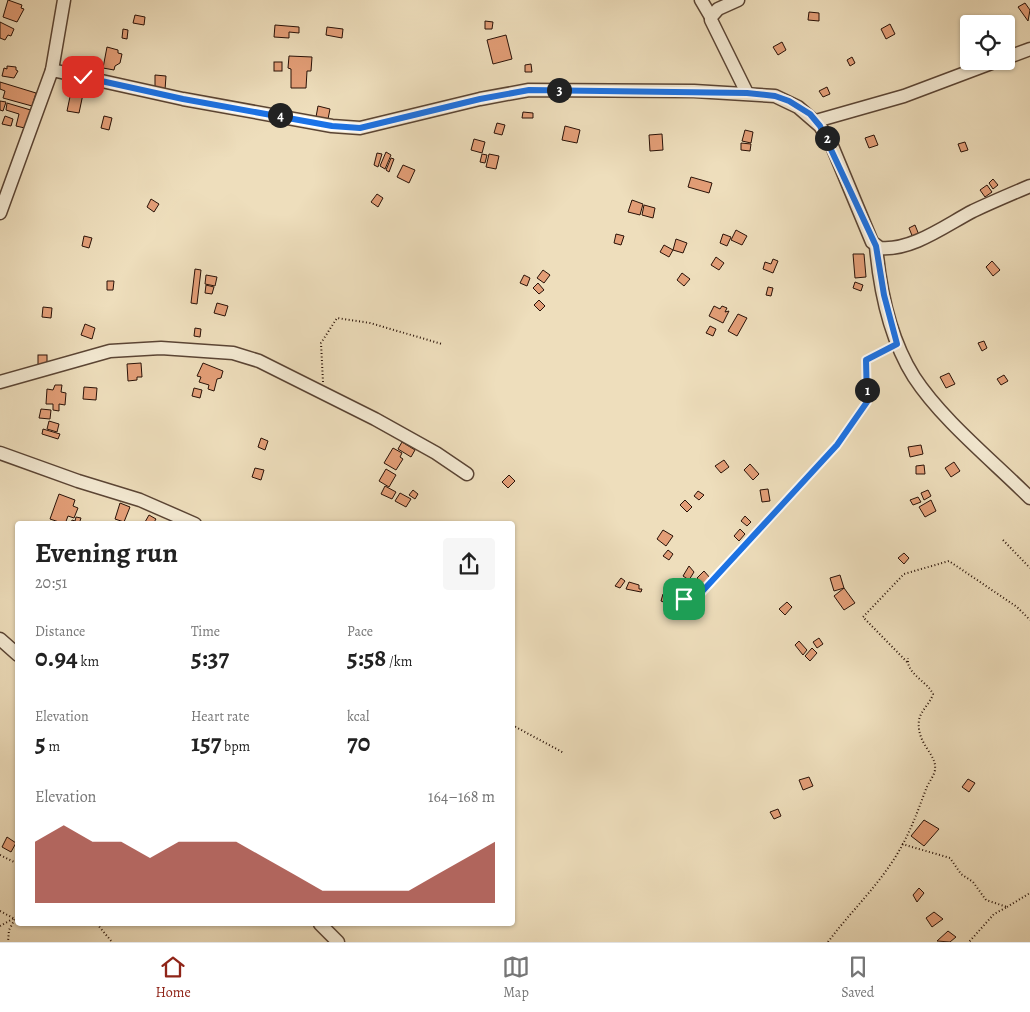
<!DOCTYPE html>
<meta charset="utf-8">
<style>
body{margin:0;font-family:Alegreya,serif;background:#f6f6f6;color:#222;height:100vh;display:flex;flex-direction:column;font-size:19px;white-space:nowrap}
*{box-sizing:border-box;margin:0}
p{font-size:16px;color:#767676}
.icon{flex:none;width:28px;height:28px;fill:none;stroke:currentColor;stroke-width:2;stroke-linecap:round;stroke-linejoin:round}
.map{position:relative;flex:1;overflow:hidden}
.sheet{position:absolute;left:15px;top:521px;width:500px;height:405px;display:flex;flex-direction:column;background:#fff;border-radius:5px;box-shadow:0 1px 4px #0004}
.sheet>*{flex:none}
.fabs{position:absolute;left:960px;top:15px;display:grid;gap:10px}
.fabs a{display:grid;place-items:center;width:55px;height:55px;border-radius:5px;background:#fff;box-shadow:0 1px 4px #0004;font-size:25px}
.pin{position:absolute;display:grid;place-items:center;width:42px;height:42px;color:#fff;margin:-21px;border-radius:10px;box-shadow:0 2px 8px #0006}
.km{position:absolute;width:25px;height:25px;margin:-12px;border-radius:50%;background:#222;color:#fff;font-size:14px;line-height:25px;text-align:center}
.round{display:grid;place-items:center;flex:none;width:52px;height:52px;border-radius:5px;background:#f6f6f6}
.head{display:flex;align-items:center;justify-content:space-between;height:85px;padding:0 20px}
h1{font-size:28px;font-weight:700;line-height:38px}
.figures{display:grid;grid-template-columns:repeat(3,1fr);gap:8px;height:85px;padding:5px 20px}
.figures div{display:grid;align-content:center}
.figures b{font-size:25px;font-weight:700}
.figures small{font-size:14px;font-weight:400}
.figures p{font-size:14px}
.chart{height:140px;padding:10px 20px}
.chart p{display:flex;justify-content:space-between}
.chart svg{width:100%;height:90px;margin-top:5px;fill:#8f2418;opacity:.7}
.dock{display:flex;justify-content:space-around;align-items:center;height:70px;border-top:1px solid #e0e0e0;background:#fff;font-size:14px;color:#767676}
.dock a{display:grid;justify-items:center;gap:2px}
.dock .on{color:#8f2418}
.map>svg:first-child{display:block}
</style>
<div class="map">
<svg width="1030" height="942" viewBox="0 0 1030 942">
<rect width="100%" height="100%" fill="#eedebc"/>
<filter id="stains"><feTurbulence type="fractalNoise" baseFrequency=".004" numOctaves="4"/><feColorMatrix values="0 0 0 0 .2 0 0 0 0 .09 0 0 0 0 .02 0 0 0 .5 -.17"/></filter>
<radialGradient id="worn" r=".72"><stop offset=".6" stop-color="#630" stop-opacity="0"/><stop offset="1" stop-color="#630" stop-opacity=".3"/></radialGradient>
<g fill="#e39e77" stroke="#281107">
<polygon points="8,0 22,5 21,8 24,9 17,22 3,17"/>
<polygon points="1025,3 1030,10 1028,21 1018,7"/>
<polygon points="809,12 819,13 819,21 808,20"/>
<polygon points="135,15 145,17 144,25 133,23"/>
<polygon points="485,21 493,22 492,29 485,29"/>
<polygon points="0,22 14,29 11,36 8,35 5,40 0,38"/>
<polygon points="890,24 895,34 886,39 881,29"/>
<polygon points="275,25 299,27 299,33 289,32 289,38 274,37"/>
<polygon points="327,27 343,29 342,38 326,35"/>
<polygon points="123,29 128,30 127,39 122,38"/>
<polygon points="506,35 512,59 493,64 487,40"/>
<polygon points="782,42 786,50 778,55 773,47"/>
<polygon points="107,47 118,50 118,53 122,54 120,63 115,66 114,70 103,68"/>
<polygon points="289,56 312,57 311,71 307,71 306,88 291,88 291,69 288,68"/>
<polygon points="852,57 855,63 850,66 847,60"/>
<rect x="274" y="62" width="8" height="9"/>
<polygon points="531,64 532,72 525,72 525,65"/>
<polygon points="7,66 16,67 16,70 18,71 14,78 2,76 4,68 7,69"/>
<polygon points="155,75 166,76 165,90 155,90"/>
<polygon points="0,82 36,93 32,106 3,98 5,91 0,89"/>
<polygon points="827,87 830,94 823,97 819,91"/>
<polygon points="71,92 83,94 79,113 67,111"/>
<polygon points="0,101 6,102 3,111 0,110"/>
<polygon points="7,103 34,111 29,129 16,126 19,114 6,110"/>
<polygon points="318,106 330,109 328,119 316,117"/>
<polygon points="523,112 533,113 533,118 522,118"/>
<polygon points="5,116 13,119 11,126 2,124"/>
<polygon points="104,116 112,118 109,130 101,128"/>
<polygon points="497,123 505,125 502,135 494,133"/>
<polygon points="565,126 580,130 577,143 562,140"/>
<polygon points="745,130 753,132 751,143 742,141"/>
<polygon points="662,134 663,150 650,151 649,135"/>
<polygon points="874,135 878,145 869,148 865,138"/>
<polygon points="474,139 485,142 482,153 471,150"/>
<polygon points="965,142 968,150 961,152 958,144"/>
<polygon points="741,143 751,144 750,151 741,150"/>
<polygon points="386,152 391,155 385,169 380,166"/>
<polygon points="377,153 382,154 378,167 374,165"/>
<polygon points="482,154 487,155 485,163 480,162"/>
<polygon points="489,154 499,156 496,169 486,167"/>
<polygon points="391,158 394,159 389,172 386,170"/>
<polygon points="403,165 415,170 409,183 397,177"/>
<polygon points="691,177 712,183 709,193 688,187"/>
<polygon points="993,179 998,185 993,189 989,183"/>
<polygon points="987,185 992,192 985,197 980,190"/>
<polygon points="377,194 383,198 378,207 371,202"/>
<polygon points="151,199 159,204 154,212 147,207"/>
<polygon points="632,200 643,204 640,215 628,212"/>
<polygon points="644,205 655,208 653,218 642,215"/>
<polygon points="915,225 919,235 913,238 909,228"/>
<polygon points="736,230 747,236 742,245 731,240"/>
<polygon points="616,234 624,236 621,245 614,243"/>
<polygon points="723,234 731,237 727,246 720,243"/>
<polygon points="84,236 92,238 89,248 82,246"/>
<polygon points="676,239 687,243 683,253 673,250"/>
<polygon points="664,245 673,250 669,257 660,252"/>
<polygon points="853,254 864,254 866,277 855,278"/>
<polygon points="716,257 724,263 719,270 711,265"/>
<polygon points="773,259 778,261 773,273 763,269 765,262 771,264"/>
<polygon points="992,261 1000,270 993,276 986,267"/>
<polygon points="195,269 201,270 197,304 191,303"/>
<polygon points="543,270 550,275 544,283 537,278"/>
<polygon points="682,273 690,279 684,286 677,280"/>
<polygon points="206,275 217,277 215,286 205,284"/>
<polygon points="524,275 530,278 527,286 520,283"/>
<polygon points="107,281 114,281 113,290 107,290"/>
<polygon points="855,282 863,285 861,291 853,288"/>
<polygon points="538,283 544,290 539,294 533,288"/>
<polygon points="206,285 214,287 212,294 205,293"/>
<polygon points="768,287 773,288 771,296 766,295"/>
<polygon points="539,300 545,306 540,311 534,305"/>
<polygon points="217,303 228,306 225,316 214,313"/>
<polygon points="714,306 720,309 722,306 727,308 725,312 729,311 723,323 709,316"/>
<polygon points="43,307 52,308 51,318 42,317"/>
<polygon points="738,314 747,318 737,336 728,331"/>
<polygon points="85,324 95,328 92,339 81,335"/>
<polygon points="710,326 716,329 713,336 706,333"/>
<polygon points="195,328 201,329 200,337 194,336"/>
<polygon points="984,341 987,348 982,351 978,343"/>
<rect x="38" y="355" width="9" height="10"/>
<polygon points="141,363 142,377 137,377 137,380 128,381 127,364"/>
<polygon points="203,363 223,371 221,378 217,379 214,391 208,389 209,385 199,382 201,377 197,376"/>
<polygon points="949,373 955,384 946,388 940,377"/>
<polygon points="1004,375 1008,381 1001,385 997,379"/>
<polygon points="55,385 62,385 61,392 66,393 65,405 59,404 59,411 53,410 53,404 46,404 47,389 53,390"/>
<polygon points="84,387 97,388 96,400 83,399"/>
<polygon points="194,388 202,390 200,398 192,396"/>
<polygon points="41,409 51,410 50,419 39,418"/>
<polygon points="49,421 59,424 57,432 47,429"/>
<polygon points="43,429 60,434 58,439 42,434"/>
<polygon points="261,438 268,441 265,450 258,447"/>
<polygon points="402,442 415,450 411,457 398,449"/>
<polygon points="921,445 923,454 910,457 908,447"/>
<polygon points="393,448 402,453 400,457 403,459 396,470 384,463"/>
<polygon points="724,460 729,467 721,473 715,466"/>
<polygon points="954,462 960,471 951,477 945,468"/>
<polygon points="750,464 759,474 753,480 744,470"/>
<polygon points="924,465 925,474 916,474 916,466"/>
<polygon points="255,468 264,470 261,480 252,477"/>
<polygon points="386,469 396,475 389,487 379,481"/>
<polygon points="509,475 515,481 508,488 502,482"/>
<polygon points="385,486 396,492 392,499 381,494"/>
<polygon points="768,489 770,501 762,502 760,490"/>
<polygon points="413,490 418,494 415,499 409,495"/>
<polygon points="928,490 931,496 924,500 921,493"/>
<polygon points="698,491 704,495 699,500 694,496"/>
<polygon points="400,493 411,499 406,507 395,501"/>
<polygon points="59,494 75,500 73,506 78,508 74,518 68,516 65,524 50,519"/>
<polygon points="918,497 921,502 913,505 910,500"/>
<polygon points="685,500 692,507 687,512 680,505"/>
<polygon points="931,500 936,511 925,517 919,507"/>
<polygon points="120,503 130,507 124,522 115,519"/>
<polygon points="149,515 156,519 153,524 145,522"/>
<polygon points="745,516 751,522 747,526 741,521"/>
<polygon points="76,517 81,518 79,524 71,524 72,520 75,521"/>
<polygon points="740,529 745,534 739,541 734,536"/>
<polygon points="663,530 673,536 666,546 657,539"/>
<polygon points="668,550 673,554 669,560 663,556"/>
<polygon points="904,553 909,558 904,564 898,558"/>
<polygon points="689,566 694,572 689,580 683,576"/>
<polygon points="704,571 711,579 704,585 697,578"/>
<polygon points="840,575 844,588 834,591 830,578"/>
<polygon points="621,578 625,581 620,588 615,586"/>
<polygon points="629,582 639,585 639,589 642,589 641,592 626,589"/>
<polygon points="844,588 855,603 844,610 834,596"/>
<polygon points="663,594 671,598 668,604 661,601"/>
<polygon points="787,602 792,607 785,615 779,609"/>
<polygon points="819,638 823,644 817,648 813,642"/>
<polygon points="799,641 807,650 803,655 795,645"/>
<polygon points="812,648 817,653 810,661 805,656"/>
<polygon points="809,777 813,786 803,790 799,780"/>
<polygon points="968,779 975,783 969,792 962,787"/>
<polygon points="778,809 781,816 774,819 770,812"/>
<polygon points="924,820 939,829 924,846 911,836"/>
<polygon points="7,837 16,843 11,852 2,847"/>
<polygon points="919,888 924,893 917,902 913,895"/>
<polygon points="934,912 943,919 932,927 926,918"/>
<polygon points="948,931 956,937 950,942 937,941"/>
</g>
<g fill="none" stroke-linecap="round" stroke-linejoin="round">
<g stroke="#5a4434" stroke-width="15">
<g id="minor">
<polyline points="701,0 711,17"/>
<polyline points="738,0 718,9 711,17 711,20 747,93"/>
<polyline points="1006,58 1030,49"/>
<path d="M52 70 183 99 332 126 360 128 480 99 529 90 694 91 775 96 798 107 820 126 832 146 872 242 880 248C912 251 946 225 973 211 992 202 1011 194 1030 186"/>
<polyline points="816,121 904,96 997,61"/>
<polyline points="0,213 52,70 64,0"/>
<path d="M876 246C880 291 890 339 914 377 942 420 993 461 1030 498"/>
<polyline points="0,382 110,351 161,348 233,353 259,361 375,419 436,453 467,474"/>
<polyline points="0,453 78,481 140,500 195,524"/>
<polyline points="0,639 18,655"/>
<polyline points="320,924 338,942"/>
</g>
</g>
<g stroke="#281107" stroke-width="2" stroke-dasharray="1 2.5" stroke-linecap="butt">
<polyline points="323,382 321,343 337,318 370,323 442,344"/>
<polyline points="1003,540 1030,568"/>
<polyline points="672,593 684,599 698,597 837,445 867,402 866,360 888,349"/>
<polyline points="907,662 863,617 904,574 949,561 1017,607 1030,620"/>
<polyline points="512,725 564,753"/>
<polyline points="902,844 950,858 961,874 973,882 986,900 1007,907 994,914 969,942"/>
<polyline points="0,855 18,864"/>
<polyline points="1007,907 1030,893"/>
<polyline points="0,911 15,919 9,930 8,942"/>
<polyline points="97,924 112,942"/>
<polyline points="0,926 18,916"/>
<path d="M828 942C848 915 872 892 890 865 907 841 916 816 926 789 928 783 935 775 935 769 937 754 916 744 919 720 921 710 930 704 933 694 927 681 906 674 908 658"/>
</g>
<use href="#minor" stroke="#f4ead3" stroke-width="12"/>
</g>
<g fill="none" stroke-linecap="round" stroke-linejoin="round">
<g stroke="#fff" stroke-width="10">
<polyline id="route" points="83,77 183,99 332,126 360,128 480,99 529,90 747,93 775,96 789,101 810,114 820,126 876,246 884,295 897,344 866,360 867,402 837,445 698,596 684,599"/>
</g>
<use href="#route" stroke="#1a73e8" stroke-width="6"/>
</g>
<rect width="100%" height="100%" filter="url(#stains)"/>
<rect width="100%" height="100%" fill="url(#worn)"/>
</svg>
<div class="fabs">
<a><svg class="icon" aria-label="locate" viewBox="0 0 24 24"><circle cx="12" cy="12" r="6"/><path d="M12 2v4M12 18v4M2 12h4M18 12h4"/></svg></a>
</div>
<div class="pin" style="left:684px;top:599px;background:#1e9e55"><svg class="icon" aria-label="arrive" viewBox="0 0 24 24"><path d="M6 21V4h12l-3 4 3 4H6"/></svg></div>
<div class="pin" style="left:83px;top:77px;background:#d93025"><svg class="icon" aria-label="check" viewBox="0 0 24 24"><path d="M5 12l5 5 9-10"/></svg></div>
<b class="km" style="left:867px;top:390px">1</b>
<b class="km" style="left:827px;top:138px">2</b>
<b class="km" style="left:559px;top:90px">3</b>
<b class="km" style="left:280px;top:115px">4</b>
<section class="sheet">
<div class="head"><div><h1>Evening run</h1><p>20:51</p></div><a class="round"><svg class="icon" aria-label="share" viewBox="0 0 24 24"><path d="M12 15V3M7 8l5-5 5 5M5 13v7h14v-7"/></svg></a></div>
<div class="figures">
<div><p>Distance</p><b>0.94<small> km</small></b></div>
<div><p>Time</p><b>5:37</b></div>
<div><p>Pace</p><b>5:58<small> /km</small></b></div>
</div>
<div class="figures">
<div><p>Elevation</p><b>5<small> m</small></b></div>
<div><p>Heart rate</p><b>157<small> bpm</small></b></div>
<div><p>kcal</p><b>70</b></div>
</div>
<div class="chart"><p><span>Elevation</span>164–168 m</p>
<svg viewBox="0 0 160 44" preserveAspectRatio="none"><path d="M0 44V14L10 6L20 14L30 14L40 22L50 14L60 14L70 14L80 22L90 30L100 38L110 38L120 38L130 38L140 30L150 22L160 14V44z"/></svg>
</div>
</section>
</div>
<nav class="dock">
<a class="on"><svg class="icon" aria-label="home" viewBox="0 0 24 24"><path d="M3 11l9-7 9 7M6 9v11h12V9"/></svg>Home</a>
<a><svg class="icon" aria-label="map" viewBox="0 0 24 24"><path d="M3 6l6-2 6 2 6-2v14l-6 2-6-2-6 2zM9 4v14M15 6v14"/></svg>Map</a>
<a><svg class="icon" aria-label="saved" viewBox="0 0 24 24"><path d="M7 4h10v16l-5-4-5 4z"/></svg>Saved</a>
</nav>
